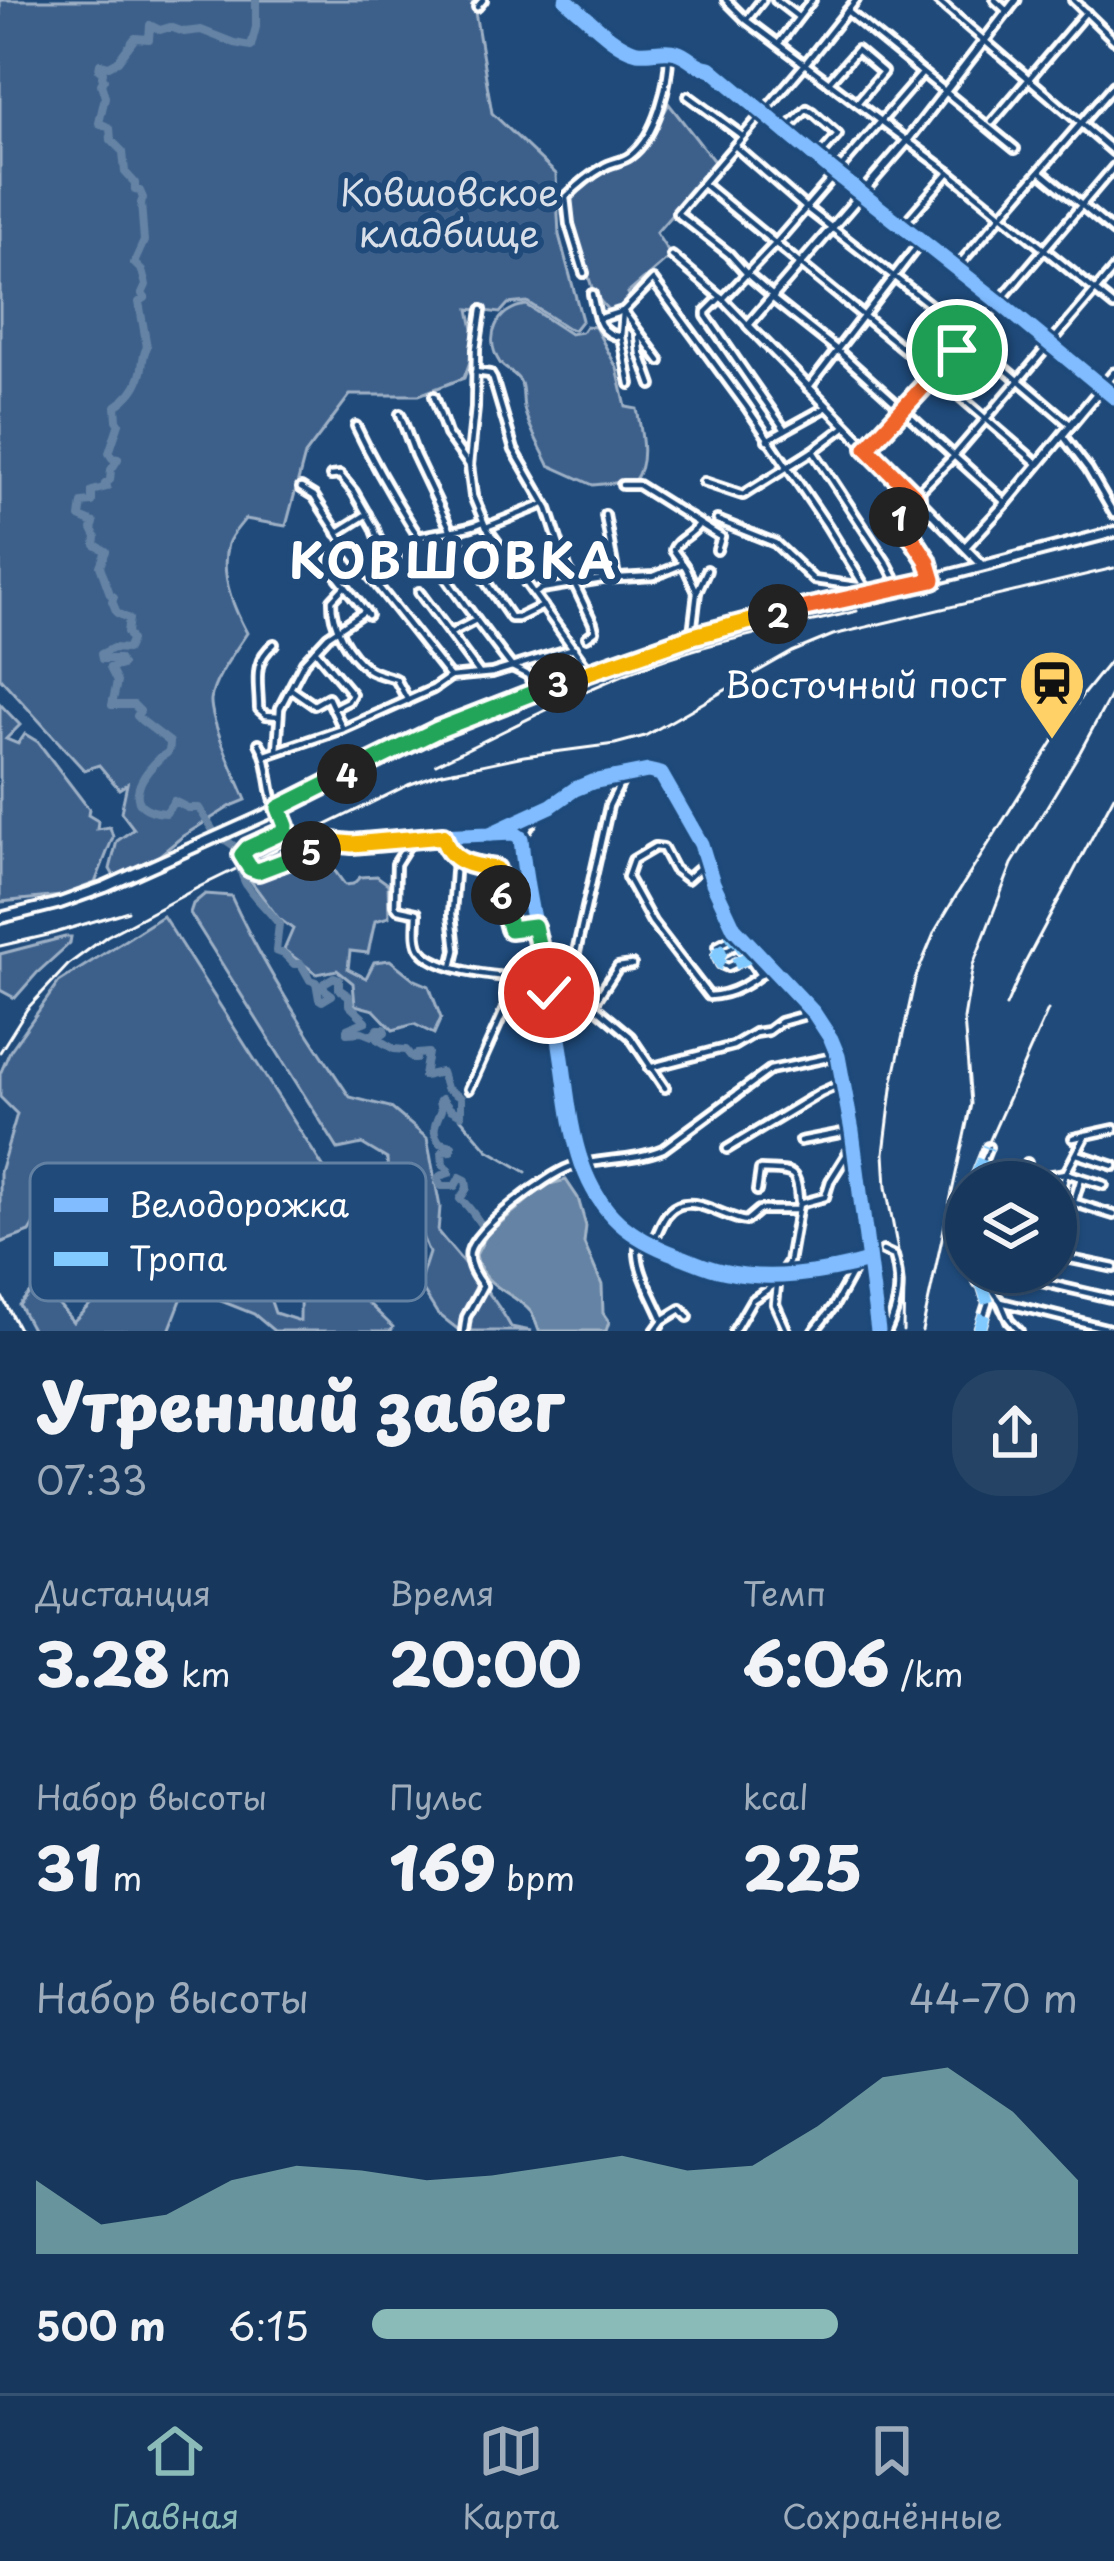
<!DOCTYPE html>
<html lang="ru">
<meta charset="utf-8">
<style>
body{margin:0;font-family:"Playpen Sans",sans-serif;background:#244365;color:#f1f3f6;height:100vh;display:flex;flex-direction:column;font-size:45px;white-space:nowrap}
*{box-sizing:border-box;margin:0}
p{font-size:39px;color:#9eacbb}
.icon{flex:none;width:66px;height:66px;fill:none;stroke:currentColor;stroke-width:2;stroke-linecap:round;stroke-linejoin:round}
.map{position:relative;height:1331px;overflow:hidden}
.panel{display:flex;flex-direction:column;background:#17385c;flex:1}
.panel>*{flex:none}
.fabs{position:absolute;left:945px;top:1161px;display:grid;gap:24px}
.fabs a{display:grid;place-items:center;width:132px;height:132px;border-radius:50%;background:#17385c;box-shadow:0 3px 9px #0004,0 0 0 3px #365272;font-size:60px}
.pin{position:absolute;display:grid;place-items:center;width:102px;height:102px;color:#fff;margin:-51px;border:6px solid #fff;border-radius:50%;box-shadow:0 3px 12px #0007}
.km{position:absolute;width:60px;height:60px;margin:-30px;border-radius:50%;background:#222;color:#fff;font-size:33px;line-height:60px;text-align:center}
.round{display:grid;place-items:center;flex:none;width:126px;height:126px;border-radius:48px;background:#244365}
.head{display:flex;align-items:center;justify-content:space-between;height:204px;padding:0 36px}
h1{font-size:66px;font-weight:800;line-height:90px}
.metrics{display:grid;grid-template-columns:repeat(3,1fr);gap:18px;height:204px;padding:12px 36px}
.metrics div{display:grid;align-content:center}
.metrics b{font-size:60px;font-weight:800}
.metrics small{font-size:33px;font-weight:400}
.metrics p{font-size:33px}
.chart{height:336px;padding:24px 36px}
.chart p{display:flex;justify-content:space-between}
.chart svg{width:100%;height:216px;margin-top:12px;fill:#8bbbb9;opacity:.7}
ul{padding:0 36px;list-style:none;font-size:39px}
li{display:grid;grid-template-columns:192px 144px 1fr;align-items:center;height:90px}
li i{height:30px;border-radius:15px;background:#8bbbb9}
.menu{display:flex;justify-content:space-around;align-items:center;height:168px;border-top:3px solid #365272;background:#17385c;font-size:33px;color:#9eacbb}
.menu a{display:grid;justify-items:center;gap:6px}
.menu .selected{color:#8bbbb9}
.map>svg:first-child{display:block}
</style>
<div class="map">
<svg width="1114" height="1331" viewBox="0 0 1114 1331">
<rect width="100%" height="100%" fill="#1f4a7a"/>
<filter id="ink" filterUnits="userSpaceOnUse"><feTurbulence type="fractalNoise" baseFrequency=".00833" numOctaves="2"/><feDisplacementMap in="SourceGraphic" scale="24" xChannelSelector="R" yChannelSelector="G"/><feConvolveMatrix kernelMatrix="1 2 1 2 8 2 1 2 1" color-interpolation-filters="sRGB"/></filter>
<g filter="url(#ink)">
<g fill="#3c618b" stroke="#9eb0c5" stroke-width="3">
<path d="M0 0H473L492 113 556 174 559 235 582 320 574 330 567 328 527 302 508 304 500 313 469 309 473 329 471 359 464 378 419 395H350L305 455 286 526 245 519C240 526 230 536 228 544 219 573 234 609 247 633 236 650 213 680 211 700 210 721 237 778 246 800L231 806 183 836 160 855 114 876 110 869 117 841 134 829 121 812 127 784 119 789 99 765 84 770 0 678Z"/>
<polygon points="669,104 716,164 656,233 671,256 628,293 632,301 615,318 594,294 570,218 567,197 608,166 632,157 649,138"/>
<path d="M526 305 570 334 582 332 586 326 595 327 617 368 626 407 637 409C641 431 649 462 634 481L593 485 549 465C541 448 530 430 525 412 522 403 524 391 521 383 516 372 506 371 500 363 483 337 497 309 526 305Z"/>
<polygon points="0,704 20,725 6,739 18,744 25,734 38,742 89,809 88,815 98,821 97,829 110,827 113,837 95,883 61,896 0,902"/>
<polygon points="314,853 327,860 345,885 353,884 360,877 377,876 388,884 389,917 375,921 368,953 350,951 348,969 366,978 374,962 390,960 415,980 429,986 441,1018 434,1034 414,1024 393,1030 374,1010 355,1005 353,983 337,970 317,974 284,950 293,929 278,918 250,880 259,871 272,872"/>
<path d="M205 894 231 896C264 968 306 1032 350 1097L390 1107 427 1138 440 1207 438 1232C463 1263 492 1292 511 1327L531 1331H460L437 1313 419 1284 429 1253 419 1229 390 1209 387 1159 362 1144 338 1149 190 913 193 904Z"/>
<polygon points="163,916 332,1181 300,1199 279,1169 270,1187 275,1205 256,1258 275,1313 300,1321 301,1202 334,1185 348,1210 350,1264 363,1277 363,1298 393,1327 391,1331 274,1331 254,1314 186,1287 169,1331 33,1331 19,1305 40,1281 73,1322 108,1286 36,1222 30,1232 0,1243 0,1172 17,1114 0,1097 0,1074 10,1051 59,982"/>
<polygon points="65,937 71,937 70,943 37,973 15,998 0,990 0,954"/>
</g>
<path fill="#6583a4" stroke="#a3b5c8" stroke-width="3" d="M566 1180 578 1198 586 1226 584 1243 602 1285 603 1313 609 1322 606 1331H539C537 1326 534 1316 531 1312 511 1289 484 1290 476 1255L487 1234 546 1185Z"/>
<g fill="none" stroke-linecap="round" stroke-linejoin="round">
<polyline stroke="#a3b5c8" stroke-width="3" points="457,1114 488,1150 526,1172"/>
<path stroke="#6583a4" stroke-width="8" d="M256 0V27L251 46 234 43 201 30 184 32 170 27 160 30 150 25 149 39 135 38 118 61 109 66 100 64 99 70 103 72 102 77 104 79 101 84 105 97 99 123 110 128 111 140 123 152 125 172 135 183V190L140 191 143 198 141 203 144 241 134 263 142 271 146 285 142 294 145 298 139 302 147 347C141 358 144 365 140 376 136 390 125 400 116 406L117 420 119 423 109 453 112 458 118 459 111 470 110 480 105 484 107 487 92 491V502L82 503 80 517 94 523 92 529 96 537 95 545 106 551 100 566 110 594 114 597 112 601 117 613 129 619 127 632 131 640 127 649 113 648 101 654 102 659H119L122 665 110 668 117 682 112 705H134L140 711 137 716 141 720 170 742C170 746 170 749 168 752 166 755 162 755 160 758 138 779 121 810 166 813L174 801 188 808H199L214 832 237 848C241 893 254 891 279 924L276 951 284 954 294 964H301L310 980 316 982 319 999 322 1001 332 995 324 989V983L334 977 339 979V989L349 996V1005L366 1021 347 1029V1033L362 1032 372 1036 378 1029H384L385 1033 377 1039 394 1049 406 1050 413 1059H416L417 1054 428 1053 424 1076 441 1072 446 1088 461 1098V1115L450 1109 442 1099 439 1102 441 1110C436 1123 430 1130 440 1143L452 1146 451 1151 442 1152 443 1165 448 1169 449 1173 440 1176 438 1179 441 1186H455L460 1177 466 1180 467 1188 460 1199C476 1211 479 1228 495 1240"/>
<g stroke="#fff" stroke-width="14">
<g id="minor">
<path d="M566 0C585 15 614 47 637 52 650 54 664 48 676 52 690 56 696 68 710 68L835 173 999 302 1114 397"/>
<polyline points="726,0 746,20 949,172 1114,306"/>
<polyline points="776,0 798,17"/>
<polyline points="937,0 1114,152"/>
<polyline points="995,0 1008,12"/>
<polyline points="1073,0 1114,40"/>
<polyline points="477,7 483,0"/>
<polyline points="847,11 1015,149"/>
<polyline points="747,19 762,0"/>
<polyline points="779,43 812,0"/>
<polyline points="829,82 857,50 883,72 857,103"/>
<polyline points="688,96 741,135"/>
<polyline points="992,122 1086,12"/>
<polyline points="785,131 807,109 812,112 838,135 818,158"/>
<polyline points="735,146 805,207 929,304 1071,425"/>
<polyline points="1040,171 1114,232"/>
<polyline points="703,184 934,374 1038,464"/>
<polyline points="903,225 949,172"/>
<polyline points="672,256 723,299 748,325"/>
<polyline points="956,268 1114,85"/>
<path d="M584 273 569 224 566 197C577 186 590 175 604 167 612 162 622 162 630 156 657 136 669 83 669 52"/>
<path d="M592 294C597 315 597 333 621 337"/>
<polyline points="721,297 706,312 706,316 785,430"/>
<polyline points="774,297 747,274 729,254 677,213 805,64 856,0"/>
<polyline points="723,299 774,245 921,75"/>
<polyline points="773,299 836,349 1006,503"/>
<polyline points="482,310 476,349 475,408 469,465 473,496 486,527 590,672"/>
<polyline points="623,311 621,337 630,384"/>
<polyline points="623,311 660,361"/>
<polyline points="598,319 623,311 653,280 746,406 827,525 870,595"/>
<polyline points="639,336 641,354 652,385"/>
<polyline points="475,372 490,374 493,379 514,450 548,509 567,568 593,623 595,631 587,637"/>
<polyline points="808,388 922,240"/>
<polyline points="434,396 447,434 469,465"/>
<polyline points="400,414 415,455 451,531 511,618 518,618 543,606"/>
<path d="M356 426C397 512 453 591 512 667L528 675 536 692"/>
<polyline points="1063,436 1088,469 1114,514"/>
<polyline points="767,440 827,407"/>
<polyline points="867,448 950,360 1114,167"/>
<polyline points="813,451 888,565 900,588"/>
<polyline points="331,476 340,475 354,492 374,527 382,549 400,560"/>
<polyline points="704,482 743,495 813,451 846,426"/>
<polyline points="622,485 638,485 721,537 717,550"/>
<polyline points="301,488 314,496 347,547 450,677"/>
<polyline points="605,515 616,577"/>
<polyline points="717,520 775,543 814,580 864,587"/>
<polyline points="486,527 542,505"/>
<polyline points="337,533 367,514"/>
<path d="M419 537C442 530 462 532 483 522"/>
<polyline points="346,548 330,558 330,567 368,615"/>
<polyline points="932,579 927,559 898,513 954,456 1114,269"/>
<path d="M345 586 332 600C331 625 348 654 368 669 375 674 388 676 396 679L408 701"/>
<polyline points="419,592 479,673"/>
<path d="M697 592 686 568 673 550C677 539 691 537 699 524"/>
<polyline points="535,594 541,589 602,579 654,576 683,564"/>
<polyline points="451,633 476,620"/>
<polyline points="692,633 697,592 707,570"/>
<path d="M274 644C251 663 259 682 259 709L266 715 279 716"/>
<polyline points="315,650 352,694 348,701 334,708"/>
<polyline points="291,689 314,705 328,697 343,729"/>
<path d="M259 743C271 763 267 788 277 810"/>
<polyline points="277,751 280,708 304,662 328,636 365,611"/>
<polyline points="266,755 343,729 433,689 450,677 492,673 574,648"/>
<polyline points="443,836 443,843 456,859 452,914 456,950 452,967"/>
<path d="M408 837V845L396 864 395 905 398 909 417 913C417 924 414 941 421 950 441 977 539 982 570 976"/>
<polyline points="456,859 478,868 496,869 510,929 534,926"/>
<path d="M705 863 687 879 674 869 663 848 655 847 633 860 627 877 652 922 709 996C733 995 751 983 769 967"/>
<polyline points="721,953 740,943"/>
<polyline points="749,957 728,967 721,964 717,956 721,953 717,946 734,937 760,975"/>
<polyline points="567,992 609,806 623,778"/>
<polyline points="549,993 567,992 577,1002 593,1005 630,1036 665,1088"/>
<polyline points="593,1005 618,967 632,965"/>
<polyline points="649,1068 733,1046 755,1033 768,1031 780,1022 813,1013"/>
<polyline points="469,1089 518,980"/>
<polyline points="1073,1138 1114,1129"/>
<polyline points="800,1141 852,1131"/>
<polyline points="727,1149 820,1093 842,1083"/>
<polyline points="1077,1154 1114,1166"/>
<polyline points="1046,1176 1066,1173 1104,1185"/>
<polyline points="974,1182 988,1147"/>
<polyline points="1019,1182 1027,1163"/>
<path d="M757 1191 760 1170C792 1172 797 1167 799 1201"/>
<polyline points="1056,1197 1114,1215"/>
<polyline points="1059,1198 1066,1173 1086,1135"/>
<polyline points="1074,1201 1081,1178"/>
<path d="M639 1240C633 1266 653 1295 663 1320"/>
<path d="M650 1245C659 1235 660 1220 670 1211 691 1191 722 1218 746 1221L759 1210H797"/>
<path d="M883 1251 894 1256C902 1284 899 1305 887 1331"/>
<polyline points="1056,1256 1114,1268"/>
<polyline points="990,1272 989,1286 1001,1302 1114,1330"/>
<polyline points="998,1272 1114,1299"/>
<polyline points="978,1282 982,1284 988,1303 979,1331"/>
<polyline points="777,1285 775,1304 787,1331"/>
<polyline points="1001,1302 1009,1321 1019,1331"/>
<path d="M464 1331 466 1317 483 1286C476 1277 467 1264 470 1251 476 1228 547 1175 570 1167 600 1158 634 1161 663 1149L770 1070 838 1056"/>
<polyline points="655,1331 663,1320 681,1309 688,1317"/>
<polyline points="734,1331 752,1300 773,1286 789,1262 799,1204 825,1197 830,1181 852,1146"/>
<polyline points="814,1331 834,1306 856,1266"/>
</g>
</g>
<g stroke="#fff" stroke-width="15">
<g id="tertiary">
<polyline points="966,546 1006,503 1114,373"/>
<polyline points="983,566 748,325 907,141 1016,0"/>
<polyline points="279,808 286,826 285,831 243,852 246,864 253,870 278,865 332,842 352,844 408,837 490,834 551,806 575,789 592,782 648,771 661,774 701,844 713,883 734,928 814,1013 831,1039 838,1056 852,1131 878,1331"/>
<polyline points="496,834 514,833 521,838"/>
<path d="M521 838C526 902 544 964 557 1028 566 1073 567 1121 582 1164 600 1215 630 1238 679 1256 693 1261 707 1268 722 1271 767 1282 824 1274 868 1261"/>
<polyline points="521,838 535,816"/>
</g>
</g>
<g stroke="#fff" stroke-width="16">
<polyline id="secondary" points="0,918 60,903 105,887 270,813 437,730 555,684 693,636 752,620 885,592 1114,532"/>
</g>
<use href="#minor" stroke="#1f4a7a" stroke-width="4.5"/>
<use href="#tertiary" stroke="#1f4a7a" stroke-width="6"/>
<use href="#secondary" stroke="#1f4a7a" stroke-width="8"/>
<g stroke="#fff" stroke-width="3">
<path d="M436 764C521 724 602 677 693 650 747 634 803 624 857 611"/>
<polyline points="0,946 48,935 128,911"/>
<polyline points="1006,1006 1024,965 1114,796"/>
<polyline points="0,1052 27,1009 69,964 107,936 201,886 408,785 438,774 524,756 615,744 645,736 792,652 833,635 1114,568"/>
<polyline points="971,1182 1048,1010"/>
<polyline points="981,1272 998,1311 1014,1331"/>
<polyline points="0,1293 20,1331"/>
<polyline points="903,1331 904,1283 886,1187 884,1153 893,1081 915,979 935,931 957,894 1081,697 1114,656"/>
<polyline points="922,1331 971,1104 964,1019 973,965 1012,864 1080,752 1114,689"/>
</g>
<g stroke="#80caff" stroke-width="12" stroke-dasharray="24 12" stroke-linecap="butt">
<polyline points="744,950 734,937 717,946 721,953 717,956 721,964 728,967 749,957"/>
<polyline points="974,1182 988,1147"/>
<polyline points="978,1282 982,1284 988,1303 979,1331"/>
</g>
<g stroke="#1f4a7a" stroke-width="22">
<g id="cycleway">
<path d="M566 0C585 15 614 47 637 52 650 54 664 48 676 52 690 56 696 68 710 68L835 173 999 302 1114 397"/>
<polyline points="279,808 286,826 285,831 243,852 246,864 253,870 278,865 332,842 352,844 408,837 490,834 551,806 575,789 592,782 648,771 661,774 701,844 713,883 734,928 814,1013 831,1039 838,1056 852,1131 878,1331"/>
<path d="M490 834 514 833 521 838C526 902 544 964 557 1028 566 1073 567 1121 582 1164 600 1215 630 1238 679 1256 693 1261 707 1268 722 1271 767 1282 824 1274 868 1261"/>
</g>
</g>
<use href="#cycleway" stroke="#80bcff" stroke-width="15"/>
</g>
</g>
<g fill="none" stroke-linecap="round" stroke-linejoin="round" filter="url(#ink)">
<g stroke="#fff" stroke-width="24">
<polyline id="split-1" points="899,517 898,512 916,497 867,448 957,350"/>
</g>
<g stroke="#fff" stroke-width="24">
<polyline id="split-2" points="778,614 933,580 927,560 899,517"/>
</g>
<g stroke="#fff" stroke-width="24">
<polyline id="split-3" points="558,683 693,636 778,614"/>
</g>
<g stroke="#fff" stroke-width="24">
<polyline id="split-4" points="347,774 437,730 558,683"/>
</g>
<g stroke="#fff" stroke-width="24">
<polyline id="split-5" points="311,851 258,871 250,868 242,855 248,848 285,831 286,826 279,808 347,774"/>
</g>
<g stroke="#fff" stroke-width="24">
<path id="split-6" d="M311 851 332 842 352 844 443 836C449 863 473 866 496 869L501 895"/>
</g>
<g stroke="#fff" stroke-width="24">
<polyline id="split-7" points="501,895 510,929 534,926 549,993"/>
</g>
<use href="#split-1" stroke="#f0652b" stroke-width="15"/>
<use href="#split-2" stroke="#f0652b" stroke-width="15"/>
<use href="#split-3" stroke="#f5b400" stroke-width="15"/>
<use href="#split-4" stroke="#22a559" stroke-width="15"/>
<use href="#split-5" stroke="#22a559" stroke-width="15"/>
<use href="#split-6" stroke="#f5b400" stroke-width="15"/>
<use href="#split-7" stroke="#22a559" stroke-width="15"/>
</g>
<defs>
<g id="station-pin" transform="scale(3.45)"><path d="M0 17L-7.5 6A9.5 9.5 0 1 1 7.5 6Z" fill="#ffd166" stroke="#1f4a7a"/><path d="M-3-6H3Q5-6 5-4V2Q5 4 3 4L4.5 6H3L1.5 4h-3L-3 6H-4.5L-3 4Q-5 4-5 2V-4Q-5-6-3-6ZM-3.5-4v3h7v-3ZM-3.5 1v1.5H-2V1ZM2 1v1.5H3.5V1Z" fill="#111"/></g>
</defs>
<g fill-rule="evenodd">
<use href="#station-pin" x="1052" y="683"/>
</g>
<g text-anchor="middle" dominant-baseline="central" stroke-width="12" stroke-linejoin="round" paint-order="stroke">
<g font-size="36" fill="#d8dfe8" stroke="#1f4a7a">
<text x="449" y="191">Ковшовское<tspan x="449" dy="41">кладбище</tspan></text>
</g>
<g font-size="36" fill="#fff" stroke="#1f4a7a" text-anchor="end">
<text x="1006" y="683">Восточный пост</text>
</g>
<g font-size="48" font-weight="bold" letter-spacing="3" fill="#fff" stroke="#1f4a7a">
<text x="454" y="559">КОВШОВКА</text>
</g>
</g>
<rect x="30" y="1163" width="396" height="138" rx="18" fill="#1f4a7a" stroke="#6280a2" stroke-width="3"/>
<rect x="54" y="1198" width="54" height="14" fill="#80bcff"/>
<rect x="54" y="1252" width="54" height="14" fill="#80caff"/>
<g font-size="33" fill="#fff">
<text x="129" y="1217">Велодорожка</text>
<text x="129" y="1271">Тропа</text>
</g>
</svg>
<div class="fabs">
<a><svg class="icon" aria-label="layers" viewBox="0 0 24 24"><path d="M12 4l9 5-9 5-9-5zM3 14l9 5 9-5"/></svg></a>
</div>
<div class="pin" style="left:957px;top:350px;background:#1e9e55"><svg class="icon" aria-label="arrive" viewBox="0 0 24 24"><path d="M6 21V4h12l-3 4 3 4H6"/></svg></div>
<div class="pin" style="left:549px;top:993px;background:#d93025"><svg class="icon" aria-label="check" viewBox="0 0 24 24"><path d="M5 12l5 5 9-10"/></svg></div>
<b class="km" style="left:899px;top:517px">1</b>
<b class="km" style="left:778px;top:614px">2</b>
<b class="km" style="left:558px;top:683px">3</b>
<b class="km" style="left:347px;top:774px">4</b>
<b class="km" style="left:311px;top:851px">5</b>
<b class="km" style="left:501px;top:895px">6</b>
</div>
<section class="panel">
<div class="head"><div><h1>Утренний забег</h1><p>07:33</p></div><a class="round"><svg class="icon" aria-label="share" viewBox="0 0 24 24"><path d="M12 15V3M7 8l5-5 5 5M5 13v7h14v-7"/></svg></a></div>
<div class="metrics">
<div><p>Дистанция</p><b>3.28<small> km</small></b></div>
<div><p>Время</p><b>20:00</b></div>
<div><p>Темп</p><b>6:06<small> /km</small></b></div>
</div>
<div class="metrics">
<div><p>Набор высоты</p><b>31<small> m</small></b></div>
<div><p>Пульс</p><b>169<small> bpm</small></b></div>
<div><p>kcal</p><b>225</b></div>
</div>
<div class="chart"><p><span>Набор высоты</span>44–70 m</p>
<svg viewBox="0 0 160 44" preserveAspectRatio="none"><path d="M0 44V29L10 38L20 36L30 29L40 26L50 27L60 29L70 28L80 26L90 24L100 27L110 26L120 18L130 8L140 6L150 15L160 29V44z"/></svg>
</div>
<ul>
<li><b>500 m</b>6:15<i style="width:66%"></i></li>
</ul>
</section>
<nav class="menu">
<a class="selected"><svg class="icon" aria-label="home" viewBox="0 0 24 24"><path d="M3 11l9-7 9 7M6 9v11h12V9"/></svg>Главная</a>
<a><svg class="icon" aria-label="map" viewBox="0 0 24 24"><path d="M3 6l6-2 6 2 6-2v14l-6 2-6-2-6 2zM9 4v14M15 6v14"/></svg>Карта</a>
<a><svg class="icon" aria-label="saved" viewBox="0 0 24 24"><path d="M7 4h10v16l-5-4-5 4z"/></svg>Сохранённые</a>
</nav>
